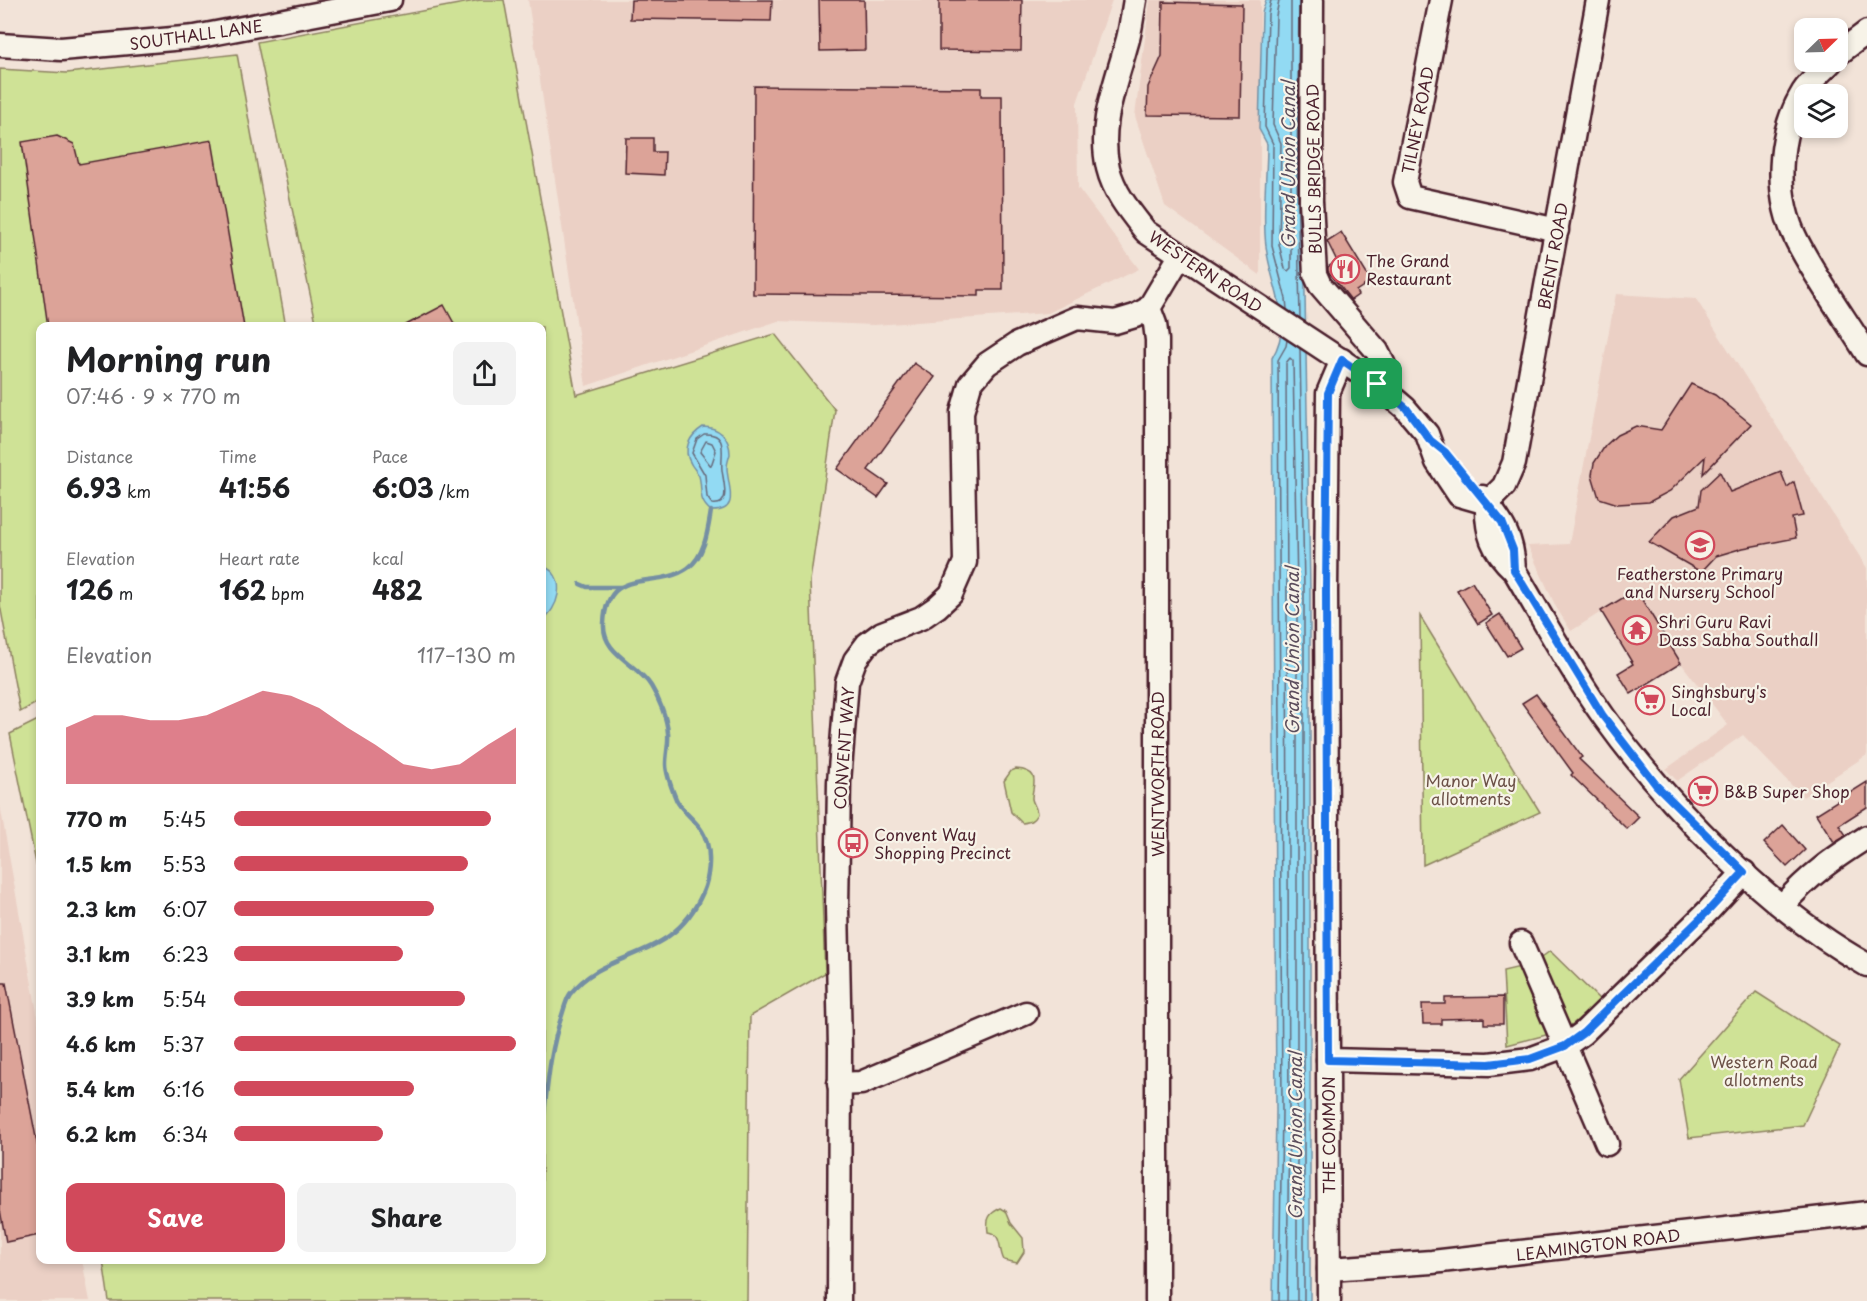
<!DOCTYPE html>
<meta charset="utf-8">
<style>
body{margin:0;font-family:"Playpen Sans",sans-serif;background:#f2f2f2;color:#202124;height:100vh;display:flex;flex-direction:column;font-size:22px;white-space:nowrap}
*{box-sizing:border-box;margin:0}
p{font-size:20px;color:#757577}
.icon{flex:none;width:33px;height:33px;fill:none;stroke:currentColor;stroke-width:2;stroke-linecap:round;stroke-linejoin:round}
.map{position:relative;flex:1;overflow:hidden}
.sheet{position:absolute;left:36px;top:322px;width:510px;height:942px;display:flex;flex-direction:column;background:#fff;border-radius:12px;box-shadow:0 3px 9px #0003}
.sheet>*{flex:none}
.needle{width:39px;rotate:67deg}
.tools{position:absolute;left:1794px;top:18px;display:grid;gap:12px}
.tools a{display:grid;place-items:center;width:54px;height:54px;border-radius:12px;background:#fff;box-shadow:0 3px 9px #0003;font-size:30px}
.pin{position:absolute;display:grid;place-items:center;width:51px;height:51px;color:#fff;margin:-26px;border-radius:12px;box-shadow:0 3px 9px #0006}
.round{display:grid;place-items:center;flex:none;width:63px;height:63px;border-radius:12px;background:#f2f2f2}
.overview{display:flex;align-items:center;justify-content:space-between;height:102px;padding:0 30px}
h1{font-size:33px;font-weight:700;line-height:45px}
.stats{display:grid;grid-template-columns:repeat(3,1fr);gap:9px;height:102px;padding:6px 30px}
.stats div{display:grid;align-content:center}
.stats b{font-size:26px;font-weight:700}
.stats small{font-size:16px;font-weight:400}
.stats p{font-size:16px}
.chart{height:168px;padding:12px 30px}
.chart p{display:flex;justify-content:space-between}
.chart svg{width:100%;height:108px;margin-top:6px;fill:#d1495b;opacity:.7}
.button{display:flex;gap:12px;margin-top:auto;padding:12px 30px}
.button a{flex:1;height:69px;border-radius:12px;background:#d1495b;color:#fff;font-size:24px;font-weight:700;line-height:69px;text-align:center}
.button a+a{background:#f2f2f2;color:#202124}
ul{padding:0 30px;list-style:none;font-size:20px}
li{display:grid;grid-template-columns:96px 72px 1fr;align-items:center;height:45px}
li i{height:15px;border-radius:8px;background:#d1495b}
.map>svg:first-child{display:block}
</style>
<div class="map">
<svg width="1867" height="1301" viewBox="0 0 1867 1301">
<rect width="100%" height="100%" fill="#f2e3d8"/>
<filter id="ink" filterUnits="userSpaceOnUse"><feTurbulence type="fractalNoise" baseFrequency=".0167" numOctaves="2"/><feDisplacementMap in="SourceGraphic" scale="12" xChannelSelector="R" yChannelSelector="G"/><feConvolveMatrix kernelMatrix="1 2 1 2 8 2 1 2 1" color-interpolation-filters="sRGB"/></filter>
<g filter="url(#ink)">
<g fill="#ebd0c5">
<polygon points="528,0 1112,0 1077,103 1078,188 1139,269 1048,313 874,325 778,321 586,386"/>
<polygon points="1150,0 1260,0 1260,275 1165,206 1135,116"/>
<polygon points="1616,294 1696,299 1867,568 1867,755 1803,797 1743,735 1677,781 1666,769 1728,725 1681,663 1636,590 1571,631 1556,607 1528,546 1569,544"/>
<polygon points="0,805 40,1029 40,1260 82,1260 90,1301 0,1301"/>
</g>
<g fill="#cfe296" stroke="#8c8060" stroke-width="1.5">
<polygon points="480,0 504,0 576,395 775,334 835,410 810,581 825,973 750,1016 747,1301 109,1301 103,1260 542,1260 542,327 317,327 257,42"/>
<polygon points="237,54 286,327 40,327 40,701 20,712 0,605 0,69 67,73"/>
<polygon points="1420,616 1540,812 1423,865"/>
<polygon points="40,719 40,883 10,734"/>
<path d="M1016 769C1044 771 1031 787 1032 799 1033 804 1037 808 1037 814 1033 821 1030 822 1022 823L1011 812 1004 781 1011 771Z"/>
<polygon points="1550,951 1601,1001 1565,1030 1537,961"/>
<polygon points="1520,967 1550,1034 1507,1045 1503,971"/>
<polygon points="1756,992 1840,1046 1803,1125 1689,1138 1679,1079"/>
<path d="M1001 1208 1006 1211 1011 1223 1023 1238 1024 1252 1017 1263 1004 1260C998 1250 1003 1234 988 1232 986 1219 989 1213 1001 1208Z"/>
</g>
<g fill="#92daf3" stroke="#758fa3" stroke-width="1.5">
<path d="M1266 0H1305L1303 175 1310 590V1301H1273L1276 1111 1272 358C1295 321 1270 285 1266 246 1262 215 1267 175 1267 144L1259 129 1262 13Z"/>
<path d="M703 427C718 427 730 437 730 454 729 458 727 463 727 468 727 485 742 512 711 511 697 500 703 490 699 476 697 471 693 468 691 464 682 449 689 436 703 427Z"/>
<path d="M547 568C567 579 558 610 542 620V571Z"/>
</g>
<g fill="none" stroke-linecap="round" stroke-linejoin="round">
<g stroke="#676a7b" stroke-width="1.5">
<polyline points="1271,0 1268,14 1265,127 1273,144 1272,246 1286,299 1287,309"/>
<polyline points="1279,0 1276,16 1273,125 1281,143 1279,244 1285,269 1288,271 1291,268 1291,0"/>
<polyline points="1299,0 1297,175 1300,318"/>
<polyline points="1300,349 1304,590 1304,1301"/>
<path d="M704 434C730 432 720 456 722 470 723 481 732 507 712 504L707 497 705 475 692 453 697 439Z"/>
<polygon points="706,441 712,443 716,451 711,466 700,452"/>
<polyline points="1279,1301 1282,1111 1278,360 1286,346 1287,340"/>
<polyline points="1287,1301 1289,1111 1286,363 1290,358 1293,361 1297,590 1297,1301"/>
</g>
<g stroke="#758fa3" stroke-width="4.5">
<polyline points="580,584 587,587 621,587"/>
<path d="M542 1131C547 1091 549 1053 562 1015 564 1009 566 1000 570 994 608 946 672 964 703 892 709 878 711 857 707 843 702 822 683 815 676 799 672 789 666 775 666 764 666 754 669 743 668 733 667 718 659 699 651 686 637 663 602 654 604 624 606 564 656 591 688 568 705 556 708 529 711 511"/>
</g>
</g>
<g fill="#dca398" stroke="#4a1f2b" stroke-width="1.5">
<polygon points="631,0 772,0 771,21 630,19"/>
<polygon points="819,0 864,0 865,50 820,51"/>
<polygon points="939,0 1022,0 1021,51 939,50"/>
<polygon points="1163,2 1242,4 1240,116 1147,115 1148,87 1162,56"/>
<polygon points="754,86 981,88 981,96 1002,96 1003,290 979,290 979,296 753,294"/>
<polygon points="57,136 74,144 79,164 212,140 244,327 48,327 22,142"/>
<polygon points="626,138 653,138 653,152 665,152 664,175 625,173"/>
<polygon points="1341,232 1371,281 1356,291 1358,295 1351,300 1328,271 1328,267 1337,261 1327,241"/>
<polygon points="444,305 456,327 402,327"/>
<polygon points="914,363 935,377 868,470 888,484 878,498 837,469"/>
<polygon points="1691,384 1715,395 1751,424 1703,474 1705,457 1670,491 1649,502 1618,504 1599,498 1592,475 1594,463 1605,446 1617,435 1636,426 1661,430"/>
<polygon points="1720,472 1730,492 1781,472 1787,487 1794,482 1803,516 1792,518 1796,538 1743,548 1716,556 1701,572 1649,542 1674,516 1699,506 1701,490"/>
<polygon points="1472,582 1492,615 1478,624 1457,590"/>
<polygon points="1636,590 1681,663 1631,694 1618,673 1633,664 1601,611"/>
<polygon points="1500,614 1521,648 1507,656 1486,623"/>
<polygon points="1536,694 1582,757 1579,759 1639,817 1627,829 1571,775 1573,773 1522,703"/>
<polygon points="1867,782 1867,807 1839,825 1846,835 1834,842 1816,814"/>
<polygon points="1783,825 1805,850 1787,867 1764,843"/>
<polygon points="0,983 6,983 40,1158 40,1235 6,1242 0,1210"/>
<polygon points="1503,997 1503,1024 1484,1024 1484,1018 1441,1019 1441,1024 1423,1024 1422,1004 1445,1004 1445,998"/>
</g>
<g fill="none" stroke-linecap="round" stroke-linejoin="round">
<g stroke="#4a1f2b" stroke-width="27">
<g id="minor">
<path d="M1135 0C1132 15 1131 31 1126 46 1115 87 1098 125 1108 168 1114 193 1131 213 1146 232L1377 384 1405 408 1427 434 1437 462 1459 495 1487 503C1486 533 1492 550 1514 570 1543 619 1571 671 1604 717 1668 806 1771 912 1867 965"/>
<polyline points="1312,0 1311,201 1315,274 1320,285 1377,351 1384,365 1377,384"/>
<polyline points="1441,0 1405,182 1410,197 1557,230"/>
<polyline points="0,45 61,49 195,37 390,0"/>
<polyline points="1838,54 1867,32"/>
<path d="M1831 62C1822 71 1810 81 1803 92 1777 135 1774 196 1797 241 1817 280 1844 317 1867 354"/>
<polyline points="1149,308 1155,324 1157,340 1157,1301"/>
<path d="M1482 497C1502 522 1513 537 1514 570"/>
<polyline points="1487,503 1504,486 1514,463 1598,0"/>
<path d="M1783 905C1809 875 1834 858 1867 837"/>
<polyline points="1521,943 1607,1144"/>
<polyline points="1328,1060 1489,1064 1530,1059 1565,1046 1583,1033 1709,910 1744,872"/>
<polyline points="839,1084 861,1083 1026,1013"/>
<polyline points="1329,1269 1432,1262 1867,1213"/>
<polyline points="839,1301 840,1048 837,907 839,782 847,682 855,660 867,644 882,633 921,618 937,607 951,594 965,562 962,412 970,384 987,364 1017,344 1077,318 1115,322 1135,316 1149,308 1180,256"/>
<polyline points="1329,1301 1326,590 1328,393 1342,360"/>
</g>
</g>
<use href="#minor" stroke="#f7f3e8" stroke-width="22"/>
</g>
</g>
<g fill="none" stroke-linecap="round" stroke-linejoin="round" filter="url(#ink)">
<g stroke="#fff" stroke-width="12">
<polygon id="route" points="1342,360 1377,384 1406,408 1430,440 1445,452 1502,522 1513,550 1514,570 1603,716 1657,786 1744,872 1709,910 1583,1033 1565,1046 1530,1059 1489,1064 1328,1060 1326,590 1328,393"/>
</g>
<use href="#route" stroke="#1a73e8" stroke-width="8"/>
</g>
<defs>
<g id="restaurant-ring" transform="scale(1.5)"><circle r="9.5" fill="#f7f3e8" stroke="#d1495b" stroke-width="1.5"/><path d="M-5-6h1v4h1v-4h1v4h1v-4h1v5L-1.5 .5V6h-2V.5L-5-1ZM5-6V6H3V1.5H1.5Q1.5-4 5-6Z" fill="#d1495b"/></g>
<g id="school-ring" transform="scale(1.5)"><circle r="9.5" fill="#f7f3e8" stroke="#d1495b" stroke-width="1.5"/><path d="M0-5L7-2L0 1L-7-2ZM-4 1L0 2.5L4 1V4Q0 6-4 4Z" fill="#d1495b"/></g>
<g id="temple-ring" transform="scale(1.5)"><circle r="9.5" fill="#f7f3e8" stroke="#d1495b" stroke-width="1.5"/><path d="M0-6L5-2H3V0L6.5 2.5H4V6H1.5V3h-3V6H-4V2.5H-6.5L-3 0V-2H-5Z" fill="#d1495b"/></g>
<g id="supermarket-ring" transform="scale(1.5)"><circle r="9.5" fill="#f7f3e8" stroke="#d1495b" stroke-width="1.5"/><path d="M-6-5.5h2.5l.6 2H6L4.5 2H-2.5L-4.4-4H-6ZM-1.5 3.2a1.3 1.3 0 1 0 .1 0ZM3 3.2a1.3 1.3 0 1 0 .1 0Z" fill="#d1495b"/></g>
<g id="bus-ring" transform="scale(1.5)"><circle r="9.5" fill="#f7f3e8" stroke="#d1495b" stroke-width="1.5"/><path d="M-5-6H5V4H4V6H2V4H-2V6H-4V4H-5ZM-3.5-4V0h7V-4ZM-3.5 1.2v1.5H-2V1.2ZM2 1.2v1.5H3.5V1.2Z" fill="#d1495b"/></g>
</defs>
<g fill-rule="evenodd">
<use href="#restaurant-ring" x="1345" y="269"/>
<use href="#school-ring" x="1700" y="545"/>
<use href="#temple-ring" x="1637" y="630"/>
<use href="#supermarket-ring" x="1650" y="700"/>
<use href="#supermarket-ring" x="1703" y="791"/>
<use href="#bus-ring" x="853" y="843"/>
</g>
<g text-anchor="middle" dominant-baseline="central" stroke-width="4.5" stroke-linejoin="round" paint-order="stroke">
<g font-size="16" fill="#4a1f2b" stroke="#f7f3e8">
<text transform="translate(196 34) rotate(-8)">SOUTHALL LANE</text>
<text transform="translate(1417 120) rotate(-79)">TILNEY ROAD</text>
<text transform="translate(1313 169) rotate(-91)">BULLS BRIDGE ROAD</text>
<text transform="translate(1552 256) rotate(-80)">BRENT ROAD</text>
<text transform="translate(1206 271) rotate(34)">WESTERN ROAD</text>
<text transform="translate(843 748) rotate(-86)">CONVENT WAY</text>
<text transform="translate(1157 774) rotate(-90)">WENTWORTH ROAD</text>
<text transform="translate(1328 1135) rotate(-90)">THE COMMON</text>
<text transform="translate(1598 1244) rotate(-7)">LEAMINGTON ROAD</text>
</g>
<g font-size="16" fill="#4a1f2b" stroke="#f7f3e8" text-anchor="start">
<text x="1366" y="260">The Grand<tspan x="1366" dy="18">Restaurant</tspan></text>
<text x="1700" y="573" text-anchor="middle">Featherstone Primary<tspan x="1700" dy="18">and Nursery School</tspan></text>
<text x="1658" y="621">Shri Guru Ravi<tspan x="1658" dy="18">Dass Sabha Southall</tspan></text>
<text x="1671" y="691">Singhsbury's<tspan x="1671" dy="18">Local</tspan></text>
<text x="1724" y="791">B&amp;B Super Shop</text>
<text x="874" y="834">Convent Way<tspan x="874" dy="18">Shopping Precinct</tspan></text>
</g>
<g font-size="16" fill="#6b5046" stroke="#f7f3e8">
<text x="1471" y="780">Manor Way<tspan x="1471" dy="18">allotments</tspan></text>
<text x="1764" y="1061">Western Road<tspan x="1764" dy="18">allotments</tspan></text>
</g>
<g font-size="18" font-style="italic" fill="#5c4e5d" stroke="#f7f3e8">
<text transform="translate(1287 165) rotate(-90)">Grand Union Canal</text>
<text transform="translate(1291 651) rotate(-90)">Grand Union Canal</text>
<text transform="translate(1294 1136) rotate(-90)">Grand Union Canal</text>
</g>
</g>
</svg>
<div class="tools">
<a><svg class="needle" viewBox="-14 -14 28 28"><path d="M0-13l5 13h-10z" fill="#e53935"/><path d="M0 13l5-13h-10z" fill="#757577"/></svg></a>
<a><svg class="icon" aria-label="layers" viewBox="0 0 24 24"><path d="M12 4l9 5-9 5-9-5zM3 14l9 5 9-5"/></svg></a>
</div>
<div class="pin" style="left:1377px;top:384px;background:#1e9e55"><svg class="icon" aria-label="arrive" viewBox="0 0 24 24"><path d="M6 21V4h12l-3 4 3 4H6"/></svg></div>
<section class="sheet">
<div class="overview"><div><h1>Morning run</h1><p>07:46 · 9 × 770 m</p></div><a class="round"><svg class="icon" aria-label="share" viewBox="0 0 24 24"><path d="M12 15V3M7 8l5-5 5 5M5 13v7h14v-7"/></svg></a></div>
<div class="stats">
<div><p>Distance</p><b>6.93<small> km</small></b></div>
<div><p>Time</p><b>41:56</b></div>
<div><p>Pace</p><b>6:03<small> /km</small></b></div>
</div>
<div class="stats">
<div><p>Elevation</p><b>126<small> m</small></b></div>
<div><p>Heart rate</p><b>162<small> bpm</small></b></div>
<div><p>kcal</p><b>482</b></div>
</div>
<div class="chart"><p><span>Elevation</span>117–130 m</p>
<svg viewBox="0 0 160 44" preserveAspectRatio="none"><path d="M0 44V21L10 16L20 16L30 18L40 18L50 16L60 11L70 6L80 8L90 13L100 21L110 28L120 36L130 38L140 36L150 28L160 21V44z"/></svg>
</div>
<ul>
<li><b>770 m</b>5:45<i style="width:91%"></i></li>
<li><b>1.5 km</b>5:53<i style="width:83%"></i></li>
<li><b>2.3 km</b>6:07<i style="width:71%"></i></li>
<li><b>3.1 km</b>6:23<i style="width:60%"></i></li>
<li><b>3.9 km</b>5:54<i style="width:82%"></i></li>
<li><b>4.6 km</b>5:37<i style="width:100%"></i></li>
<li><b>5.4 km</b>6:16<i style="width:64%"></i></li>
<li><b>6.2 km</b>6:34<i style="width:53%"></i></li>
</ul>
<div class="button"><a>Save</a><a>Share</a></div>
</section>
</div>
